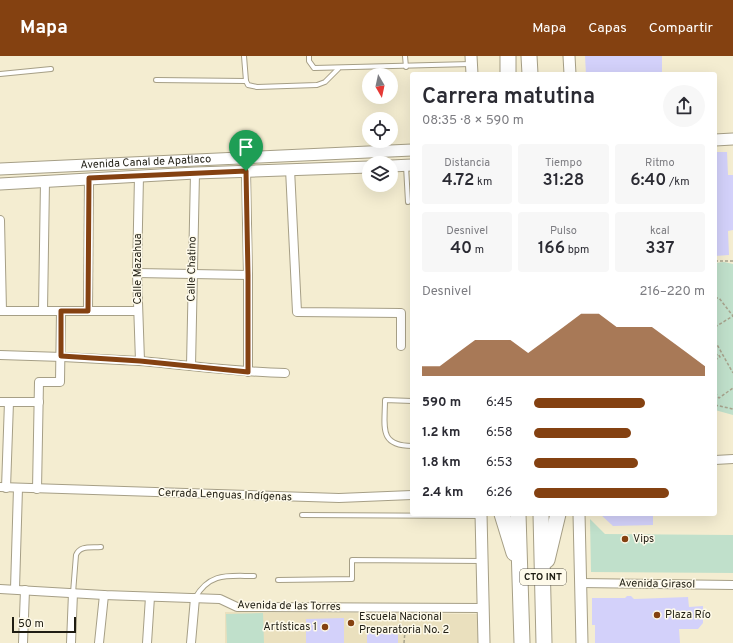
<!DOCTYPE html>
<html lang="es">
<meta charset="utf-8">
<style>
body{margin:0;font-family:Overpass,sans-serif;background:#f7f7f7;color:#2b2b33;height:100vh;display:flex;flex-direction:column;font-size:15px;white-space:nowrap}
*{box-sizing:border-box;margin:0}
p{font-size:13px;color:#7c7c81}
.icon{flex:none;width:22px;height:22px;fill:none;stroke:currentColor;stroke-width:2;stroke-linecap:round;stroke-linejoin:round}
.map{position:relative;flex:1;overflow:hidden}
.sheet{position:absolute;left:410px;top:16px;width:307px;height:444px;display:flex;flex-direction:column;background:#fff;border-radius:4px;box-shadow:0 4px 16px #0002}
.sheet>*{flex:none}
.needle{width:26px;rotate:171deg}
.tools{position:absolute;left:362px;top:12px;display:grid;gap:8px}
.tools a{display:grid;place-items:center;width:36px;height:36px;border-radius:50%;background:#fff;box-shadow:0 4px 16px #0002;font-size:20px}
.scale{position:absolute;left:12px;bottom:10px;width:64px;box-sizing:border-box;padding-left:4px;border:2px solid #1f1d13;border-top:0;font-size:11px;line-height:14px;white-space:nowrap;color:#1f1d13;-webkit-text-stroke:3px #fefaea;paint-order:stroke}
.pin{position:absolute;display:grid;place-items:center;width:34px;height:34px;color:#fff;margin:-41px -17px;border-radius:50% 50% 50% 0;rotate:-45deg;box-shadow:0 0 4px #0007}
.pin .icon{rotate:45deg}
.round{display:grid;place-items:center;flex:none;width:42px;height:42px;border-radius:21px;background:#f7f7f7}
.headline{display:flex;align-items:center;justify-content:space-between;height:68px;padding:0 12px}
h1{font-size:22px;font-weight:600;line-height:30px}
.figures{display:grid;grid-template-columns:repeat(3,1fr);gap:6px;height:68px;padding:4px 12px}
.figures div{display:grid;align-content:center;border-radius:4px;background:#f7f7f7;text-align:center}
.figures b{font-size:17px;font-weight:600}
.figures small{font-size:11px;font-weight:400}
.figures p{font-size:11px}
.chart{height:112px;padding:8px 12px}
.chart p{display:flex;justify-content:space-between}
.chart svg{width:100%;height:72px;margin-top:4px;fill:#844111;opacity:.7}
ul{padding:0 12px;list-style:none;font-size:13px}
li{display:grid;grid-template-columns:64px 48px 1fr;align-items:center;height:30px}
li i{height:10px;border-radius:5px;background:#844111}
header{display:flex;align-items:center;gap:24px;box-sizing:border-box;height:56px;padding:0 20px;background:#844111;color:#fff}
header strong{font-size:19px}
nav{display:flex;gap:22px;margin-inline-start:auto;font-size:14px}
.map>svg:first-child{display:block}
</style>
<header>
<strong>Mapa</strong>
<nav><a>Mapa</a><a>Capas</a><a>Compartir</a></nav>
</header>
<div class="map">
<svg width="733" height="587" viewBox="0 0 733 587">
<rect width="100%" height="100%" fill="#f4edd1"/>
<polygon fill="#eae0be" points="225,556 477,558 478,587 225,587"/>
<g fill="#c0e0cb">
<polygon points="724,206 733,208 733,359 715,354 715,207"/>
<polygon points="590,463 605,478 733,479 733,517 591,516"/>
<polygon points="263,557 264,587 227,587 226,558"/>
</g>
<g fill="#d3d1fa">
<polygon points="585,0 662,0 662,18 586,18"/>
<polygon points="715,96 727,96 728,119 733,119 733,174 728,175 729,199 715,200"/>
<polygon points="600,458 653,458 653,469 613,470"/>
<polygon points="627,540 631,540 634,543 688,541 689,551 703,550 703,567 698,573 679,573 680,587 595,587 595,569 592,569 592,542 625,542"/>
<polygon points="344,562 344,587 306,587 306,563"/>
<polygon points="398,573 398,587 367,587 367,574"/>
</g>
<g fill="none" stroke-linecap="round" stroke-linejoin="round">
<g stroke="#a69f86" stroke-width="6">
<g id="lane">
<polyline points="244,0 246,25 248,29 257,31 317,29 325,26 338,13"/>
<polyline points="309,0 309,5 314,12 471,8"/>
<polyline points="405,0 406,11"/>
<polyline points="0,18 51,13"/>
<polyline points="156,24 246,25"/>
<polyline points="406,110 408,146"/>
<path d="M412 345 385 344C385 370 378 390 412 390"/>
<polyline points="302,459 481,460"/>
<polyline points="278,524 352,523 352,504 482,505"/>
<path d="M73 537 76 499C80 489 91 492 101 491"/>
<path d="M195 542C210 516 228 520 254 520"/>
</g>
</g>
<g stroke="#a69f86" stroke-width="10">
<g id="street">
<polyline points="290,113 297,256 401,257 401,290"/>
<polyline points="246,115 248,219 248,316"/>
<polyline points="139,120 137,217 140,305"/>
<polyline points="0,164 2,255"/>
<polyline points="137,217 248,219"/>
<polyline points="0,255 138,255"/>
<polyline points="43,255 45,125"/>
<polyline points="88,255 89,122"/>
<path d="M0 299C47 300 93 302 139 305 188 309 236 316 285 317"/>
<polyline points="191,310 195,117"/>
<polyline points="0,346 39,346"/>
<polyline points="715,404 733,403"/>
<polyline points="0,431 339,442 412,439"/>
<polyline points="6,432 9,346"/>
<polyline points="37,433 39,326 60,326 61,255"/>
<polyline points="580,527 733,529"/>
<polyline points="0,533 104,539 220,543 237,551 483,552"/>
<polyline points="15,533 18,432"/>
<polyline points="23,587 25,534"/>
<polyline points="71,587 73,537"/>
<polyline points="99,587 104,539"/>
<polyline points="147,587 150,541"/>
<polyline points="191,587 195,542"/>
</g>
</g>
<g stroke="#a69f86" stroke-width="13">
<g id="secondary">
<polyline points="471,0 472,18"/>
<polyline points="569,0 570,18"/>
<polyline points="715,84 733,83"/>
<polyline points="391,110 412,109"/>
<path id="s1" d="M0 113 412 94"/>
<polyline points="0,128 195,117 369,111"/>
<polyline points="481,458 484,587"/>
<polyline points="579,458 582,587"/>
</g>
</g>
<g stroke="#a69f86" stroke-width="17">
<g id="highway">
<polyline points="508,0 508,18"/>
<polyline points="529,0 530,18"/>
<polyline points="502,458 514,497"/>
<polyline points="518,458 522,587"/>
<polyline points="541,458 544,587"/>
<polyline points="547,504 558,458"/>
</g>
</g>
<g stroke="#a7a28c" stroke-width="1.5" stroke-dasharray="3 2" stroke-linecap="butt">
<polyline points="715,205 733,205"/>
<polyline points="715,242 719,242 733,260"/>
<polyline points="715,271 733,260"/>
<polyline points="715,285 733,317"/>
<polyline points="715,300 718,298 720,301 715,304"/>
<polyline points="715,337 719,342 733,332"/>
<polyline points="715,349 733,353"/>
<polyline points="404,587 405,575 410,569"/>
</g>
<use href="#lane" stroke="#fff" stroke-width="4"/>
<use href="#street" stroke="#fff" stroke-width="8"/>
<use href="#secondary" stroke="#fff" stroke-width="11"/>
<use href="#highway" stroke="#fff" stroke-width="15"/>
</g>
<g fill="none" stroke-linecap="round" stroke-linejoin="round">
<g stroke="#fff" stroke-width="8">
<polygon id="route" points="246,115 248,219 248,316 140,305 61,300 61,255 88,255 89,122"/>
</g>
<use href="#route" stroke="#844111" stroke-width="5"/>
</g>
<g fill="#844111" stroke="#fefaea" stroke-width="1.5">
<circle cx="625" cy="483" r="4"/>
<circle cx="657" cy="559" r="4"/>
<circle cx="351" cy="567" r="4"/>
<circle cx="325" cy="571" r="4"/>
</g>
<g text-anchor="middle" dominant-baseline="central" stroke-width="3" stroke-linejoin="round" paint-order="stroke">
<rect fill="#fefaea" stroke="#625f54" stroke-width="1" x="520" y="513" width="46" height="16" rx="3"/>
<g font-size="10" font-weight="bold" fill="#1f1d13">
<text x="543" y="521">CTO INT</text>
</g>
<g font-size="11" fill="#1f1d13" stroke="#fefaea">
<text stroke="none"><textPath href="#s1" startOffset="146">Avenida Canal de Apatlaco</textPath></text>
<text transform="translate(138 213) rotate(-90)">Calle Mazahua</text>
<text transform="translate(192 213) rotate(-89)">Calle Chatino</text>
<text transform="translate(225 439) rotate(2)">Cerrada Lenguas Indígenas</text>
<text transform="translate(657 528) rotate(1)">Avenida Girasol</text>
<text transform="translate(289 550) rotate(1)">Avenida de las Torres</text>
</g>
<g font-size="11" fill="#1f1d13" stroke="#fefaea" text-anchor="start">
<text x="633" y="483">Vips</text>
<text x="665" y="559">Plaza Río</text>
<text x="359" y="561">Escuela Nacional<tspan x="359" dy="13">Preparatoria No. 2</tspan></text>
<text x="317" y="571" text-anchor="end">Artísticas 1</text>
</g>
</g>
</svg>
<div class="tools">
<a><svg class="needle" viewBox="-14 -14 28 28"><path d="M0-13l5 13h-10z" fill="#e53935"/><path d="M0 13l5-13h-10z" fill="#7c7c81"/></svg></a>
<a><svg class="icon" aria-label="locate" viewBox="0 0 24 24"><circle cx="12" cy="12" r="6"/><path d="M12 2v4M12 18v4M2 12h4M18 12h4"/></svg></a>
<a><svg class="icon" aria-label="layers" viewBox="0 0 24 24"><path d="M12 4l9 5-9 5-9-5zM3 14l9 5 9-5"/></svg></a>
</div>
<div class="scale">50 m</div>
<div class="pin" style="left:246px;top:115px;background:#1e9e55"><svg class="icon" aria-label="arrive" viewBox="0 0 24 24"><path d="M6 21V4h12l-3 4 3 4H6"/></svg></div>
<section class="sheet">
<div class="headline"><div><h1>Carrera matutina</h1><p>08:35 · 8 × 590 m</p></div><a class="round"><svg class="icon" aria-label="share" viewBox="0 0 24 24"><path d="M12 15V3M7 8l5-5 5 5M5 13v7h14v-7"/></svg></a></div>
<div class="figures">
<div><p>Distancia</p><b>4.72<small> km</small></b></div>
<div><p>Tiempo</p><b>31:28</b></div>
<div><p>Ritmo</p><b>6:40<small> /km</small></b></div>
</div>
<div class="figures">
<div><p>Desnivel</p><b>40<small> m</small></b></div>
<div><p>Pulso</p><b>166<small> bpm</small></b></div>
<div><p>kcal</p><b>337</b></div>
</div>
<div class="chart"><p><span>Desnivel</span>216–220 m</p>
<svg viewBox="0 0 160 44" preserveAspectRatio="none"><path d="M0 44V38L10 38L20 30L30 22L40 22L50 22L60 30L70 22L80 14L90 6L100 6L110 14L120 14L130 14L140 22L150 30L160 38V44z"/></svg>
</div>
<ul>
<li><b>590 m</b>6:45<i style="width:65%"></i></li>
<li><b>1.2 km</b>6:58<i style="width:57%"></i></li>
<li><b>1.8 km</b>6:53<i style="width:61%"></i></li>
<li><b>2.4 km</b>6:26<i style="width:79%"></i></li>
</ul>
</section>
</div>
